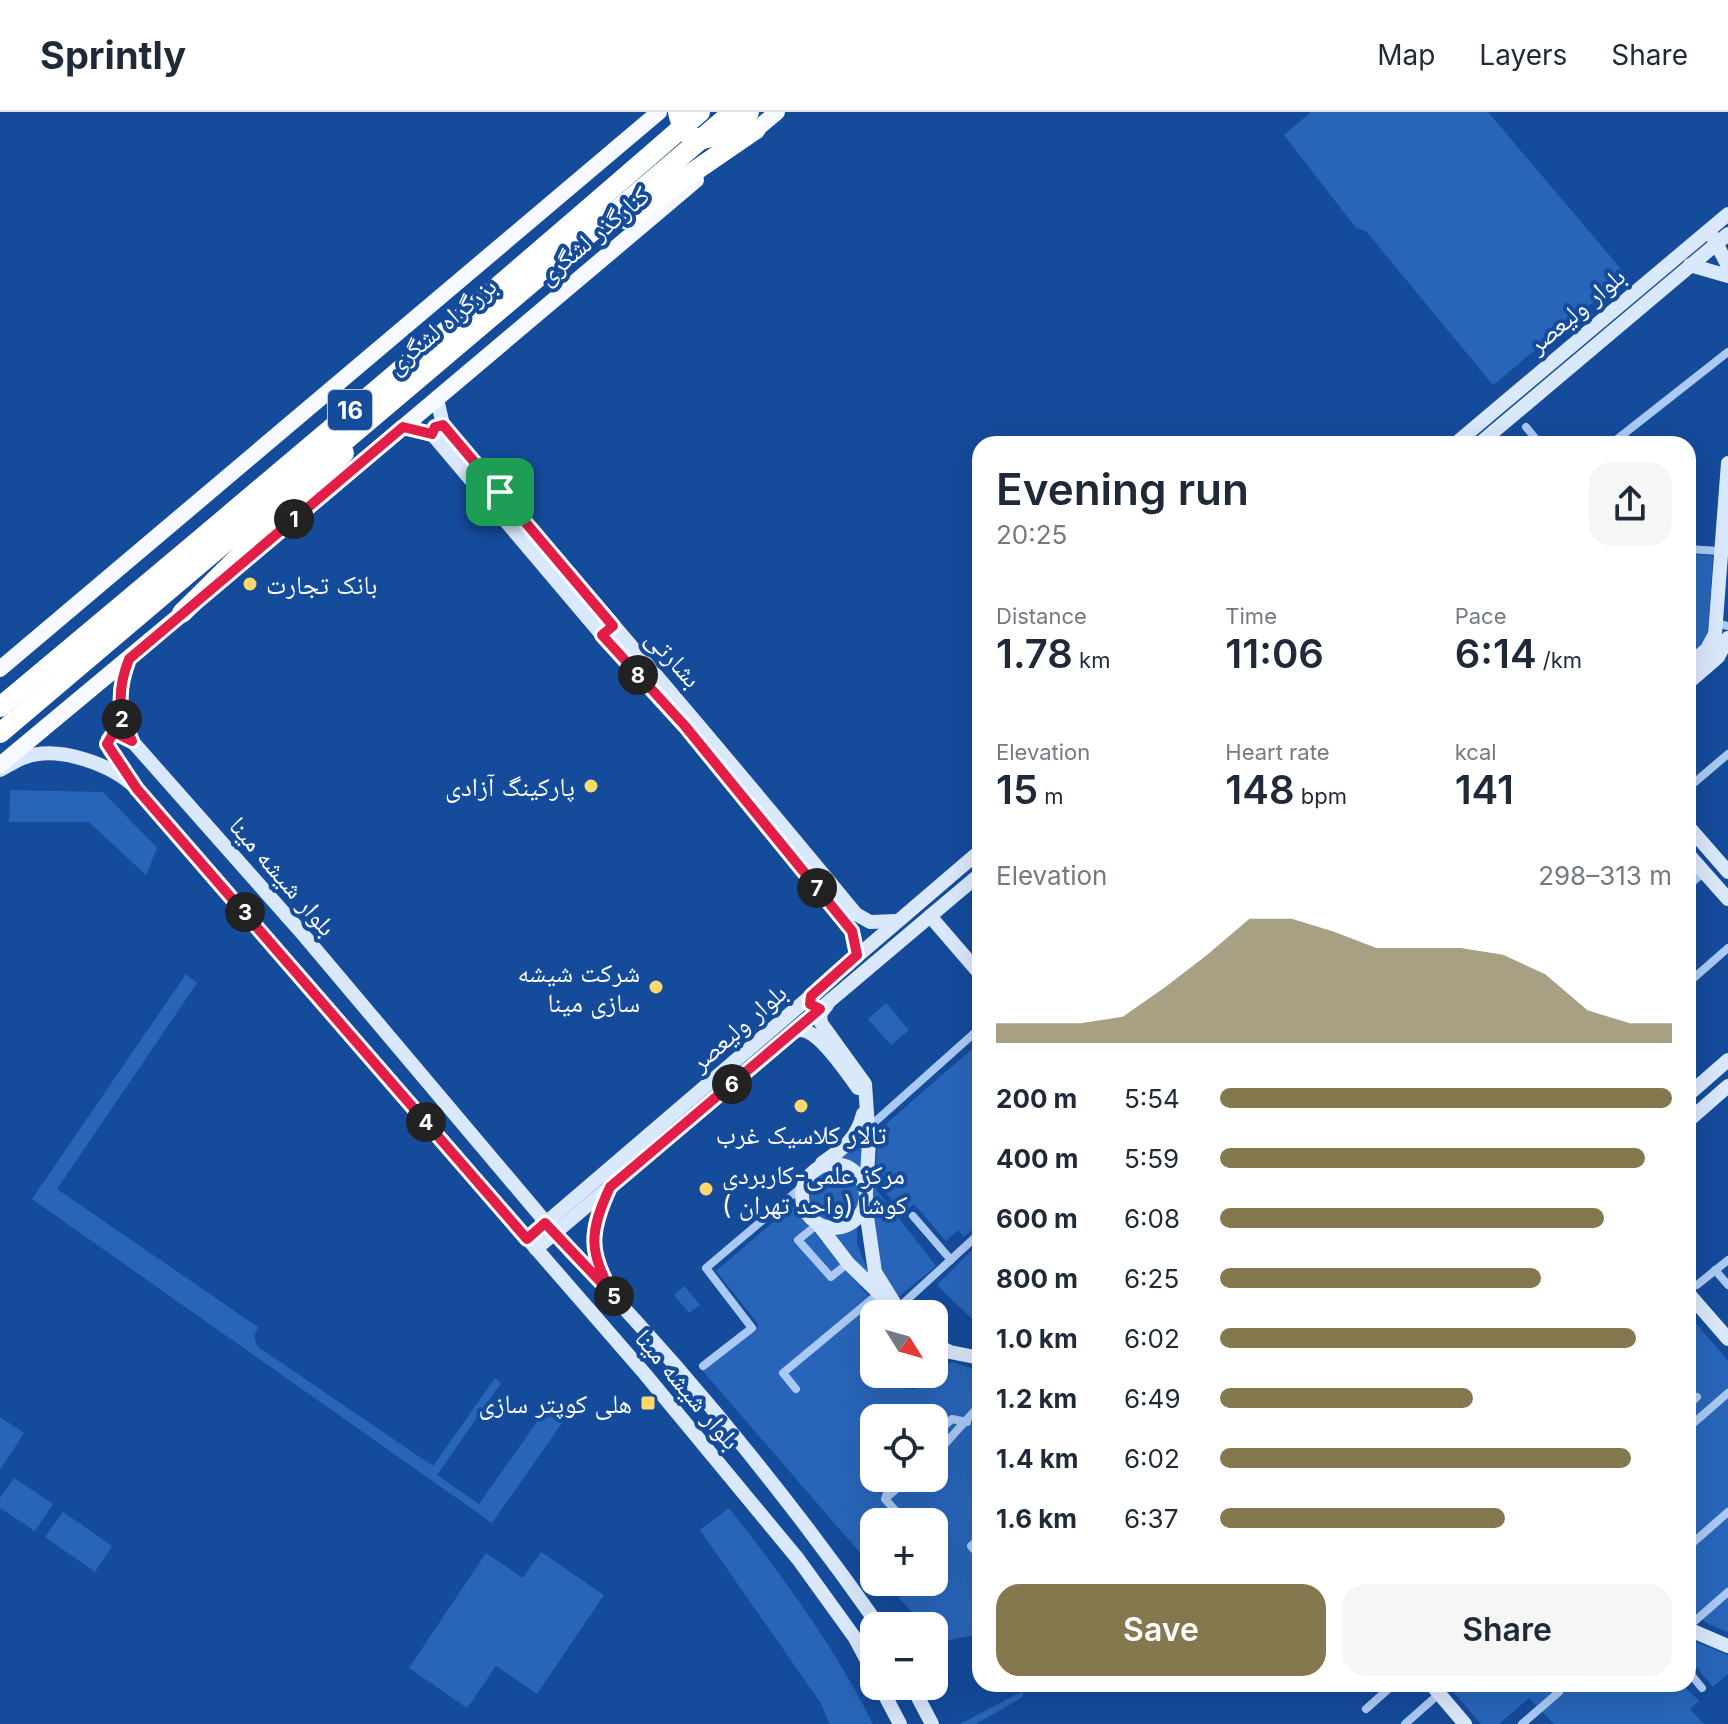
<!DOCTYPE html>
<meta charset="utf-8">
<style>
body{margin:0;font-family:Inter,"Noto Naskh Arabic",sans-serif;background:#f6f6f7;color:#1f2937;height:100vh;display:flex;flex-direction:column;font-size:30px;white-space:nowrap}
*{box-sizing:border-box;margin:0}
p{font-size:26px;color:#747a83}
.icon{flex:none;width:44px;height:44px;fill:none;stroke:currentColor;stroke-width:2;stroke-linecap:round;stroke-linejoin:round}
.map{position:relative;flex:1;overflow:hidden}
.side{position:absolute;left:972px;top:324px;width:724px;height:1256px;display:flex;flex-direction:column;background:#fff;border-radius:24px;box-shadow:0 8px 32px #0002}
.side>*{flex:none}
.needle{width:52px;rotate:127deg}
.tools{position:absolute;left:860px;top:1188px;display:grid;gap:16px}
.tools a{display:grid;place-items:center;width:88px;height:88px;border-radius:16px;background:#fff;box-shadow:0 8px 32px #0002;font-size:40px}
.pin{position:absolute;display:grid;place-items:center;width:68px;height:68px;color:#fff;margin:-34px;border-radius:16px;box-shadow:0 4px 12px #0006}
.km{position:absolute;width:40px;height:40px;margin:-20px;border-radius:50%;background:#222;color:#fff;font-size:22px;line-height:40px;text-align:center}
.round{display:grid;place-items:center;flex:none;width:84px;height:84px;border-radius:24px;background:#f6f6f7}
.head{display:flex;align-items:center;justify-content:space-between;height:136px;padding:0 24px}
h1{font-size:44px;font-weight:600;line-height:60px}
.metrics{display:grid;grid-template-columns:repeat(3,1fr);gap:12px;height:136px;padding:8px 24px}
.metrics div{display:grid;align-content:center}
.metrics b{font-size:40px;font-weight:600}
.metrics small{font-size:22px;font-weight:400}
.metrics p{font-size:22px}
.chart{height:224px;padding:16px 24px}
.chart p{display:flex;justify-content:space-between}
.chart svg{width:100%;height:144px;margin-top:8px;fill:#84784f;opacity:.7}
.primary-button{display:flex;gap:16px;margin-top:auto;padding:16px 24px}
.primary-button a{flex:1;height:92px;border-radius:24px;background:#84784f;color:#fff;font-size:32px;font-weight:600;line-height:92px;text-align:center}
.primary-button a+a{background:#f6f6f7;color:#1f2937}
ul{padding:0 24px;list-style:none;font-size:26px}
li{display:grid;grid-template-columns:128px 96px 1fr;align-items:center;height:60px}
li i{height:20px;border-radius:10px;background:#84784f}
header{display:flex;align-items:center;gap:48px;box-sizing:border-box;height:112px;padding:0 40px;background:#fff;border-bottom:2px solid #e0e1e3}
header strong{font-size:38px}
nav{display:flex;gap:44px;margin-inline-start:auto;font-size:28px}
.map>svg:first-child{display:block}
</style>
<header>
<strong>Sprintly</strong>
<nav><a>Map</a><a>Layers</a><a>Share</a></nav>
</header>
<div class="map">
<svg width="1728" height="1612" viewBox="0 0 1728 1612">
<rect width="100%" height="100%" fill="#154b9b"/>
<g fill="#2865b9" fill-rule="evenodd">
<polygon points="1311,0 1488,0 1626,163 1493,273 1366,119 1356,116 1284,23"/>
<polygon points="1688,442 1713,444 1707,528 1688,544"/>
<polygon points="10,678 103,680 157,736 146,763 89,710 9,710"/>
<polygon points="186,862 197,871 57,1077 258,1215 254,1224 258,1235 433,1354 495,1266 501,1271 437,1363 479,1392 539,1307 569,1301 492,1411 32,1087"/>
<polygon points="886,891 909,918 891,933 868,907"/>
<polygon points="980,930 980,1111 964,1125 958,1118 946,1129 914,1092 903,1101 875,1068 878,1019"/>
<polygon points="865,1016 862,1063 852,1052 839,1049"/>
<circle cx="834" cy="1085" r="26"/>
<path d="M872 1072 936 1154 895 1188C875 1149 871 1116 872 1072Z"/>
<path d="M792 1094 884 1202H874V1262H898L912 1278 952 1250 980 1259V1522L938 1530 934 1525V1514H924L885 1470H934V1410H874V1457L702 1258 759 1213 716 1159ZM874 1306H934V1366H874Z"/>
<polygon points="857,1110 857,1131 874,1175 826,1119 845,1120"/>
<polygon points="980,1130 980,1215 937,1173"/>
<polygon points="684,1174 700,1193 689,1201 674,1183"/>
<polygon points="1688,1202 1728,1249 1728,1520 1708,1512 1688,1495"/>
<polygon points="0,1305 24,1321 0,1358"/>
<polygon points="14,1366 53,1392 35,1419 0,1396 0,1386"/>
<path d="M729 1396C783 1465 834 1534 873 1612H830L820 1590 700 1418Z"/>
<polygon points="63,1400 112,1434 95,1460 45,1425"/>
<polygon points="541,1440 604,1483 537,1582 496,1554 467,1596 409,1556 486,1441 523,1466"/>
<polygon points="1688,1527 1728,1543 1728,1562 1713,1575 1688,1545"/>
<polygon points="1447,1572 1682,1572 1699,1589 1690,1597 1704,1612 1554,1612 1529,1586 1499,1612 1481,1612"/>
<polygon points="1023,1579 1023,1585 976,1612 960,1612"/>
</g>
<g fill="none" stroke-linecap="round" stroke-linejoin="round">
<g stroke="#aac9f3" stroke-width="8">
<polyline points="1526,315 1540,332"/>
<polyline points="1611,332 1728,240"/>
<polyline points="1688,437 1719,439"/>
<polyline points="1716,511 1728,514"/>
<polyline points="1688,676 1728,642"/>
<polyline points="1688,774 1704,760"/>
<polyline points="1688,871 1728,836"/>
<polyline points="868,1016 980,916"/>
<polyline points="913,1104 951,1148"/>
<polyline points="818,1112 798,1128 831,1165 848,1151"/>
<polyline points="1715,1158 1728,1173"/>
<polyline points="1697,1173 1728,1148"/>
<polyline points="897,1197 980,1121"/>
<polyline points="934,1253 950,1240"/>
<polyline points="703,1254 752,1216 706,1156 803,1074"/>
<polyline points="914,1262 918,1266 923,1262"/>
<polyline points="796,1277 783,1261 878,1182"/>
<polyline points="1688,1293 1697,1285"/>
<polyline points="1688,1316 1728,1281"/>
<polyline points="934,1323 952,1307 967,1310"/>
<polyline points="934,1344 980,1293"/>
<polyline points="892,1366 885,1387 903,1407"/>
<polyline points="886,1386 909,1366"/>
<polyline points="980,1426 971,1434 980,1444"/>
<polyline points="1688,1435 1728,1400"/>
<polyline points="1688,1515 1728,1480"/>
<polyline points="1688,1559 1702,1576"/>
<polyline points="1366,1597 1394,1572"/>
<polyline points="1405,1612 1440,1581"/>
<polyline points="1522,1612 1559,1580 1551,1572"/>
</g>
<g stroke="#dae8fc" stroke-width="14">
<polyline points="1713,125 1728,154"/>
<polyline points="1690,153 1728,164"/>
<path d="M437 287 443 313C581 476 721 637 856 802L870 810 897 809"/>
<polyline points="403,315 432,322 602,523 685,614 852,819 857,843"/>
<polyline points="1455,332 1728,102"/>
<polyline points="1479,332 1728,122"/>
<path d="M129 547C117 578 118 600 132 629L301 820 570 1139C682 1254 786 1382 879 1514"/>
<polyline points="1688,553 1707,537 1715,522 1728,351"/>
<polyline points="1688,571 1718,545 1728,526"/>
<path d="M0 658C8 654 15 649 23 646 58 632 113 653 137 677L645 1262 798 1447 855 1526 874 1562"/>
<polyline points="130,667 110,639 108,627 114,620 132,629"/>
<polyline points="1688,714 1728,760"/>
<polyline points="1688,742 1728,787"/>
<polyline points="930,804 980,862"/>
<polyline points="827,893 820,902 821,911 865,972 869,1030 866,1079"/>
<path d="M795 919C815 910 846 960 858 976"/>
<polyline points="1688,983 1728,948"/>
<polyline points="1688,1009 1728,974"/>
<path d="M822 1051C843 1037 857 1027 863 1002"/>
<circle cx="834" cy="1084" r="32"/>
<polyline points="865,1091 875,1160 901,1202"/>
<polyline points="818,1112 848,1151 887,1189"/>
<polyline points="527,1127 980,739"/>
<polyline points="536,1137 980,762"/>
<path d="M605 1170C589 1138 592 1113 608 1080"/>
<polyline points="1688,1181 1728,1227"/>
<polyline points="934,1232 950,1240 980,1246"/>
<polyline points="1688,1517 1728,1534"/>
<polyline points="1431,1572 1465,1612"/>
<polyline points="880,1574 900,1612"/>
<polyline points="912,1574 932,1612"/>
</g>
<g stroke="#f6f9ff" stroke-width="16">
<polyline points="747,25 777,0"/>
<polyline points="261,435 696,68"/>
<polyline points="0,557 659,0"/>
<polyline points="0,653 191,494"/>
</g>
<g stroke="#fff" stroke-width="20">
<polyline points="625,107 756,17"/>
<polyline points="182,501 344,341"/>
<path d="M0 595C235 399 469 201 700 0"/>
<polyline points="0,621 733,0"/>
</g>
<path stroke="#fff" stroke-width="20" d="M678 0C688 49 727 19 749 0"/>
</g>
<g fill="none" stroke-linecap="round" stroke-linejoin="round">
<g stroke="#fff" stroke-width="16">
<path id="route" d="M443 313 613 514 602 523 685 614 852 819 857 843 811 884 810 892 820 897 610 1075C589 1120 588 1141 614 1184L545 1111 527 1127 137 677 107 632 114 620 132 629C118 599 117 578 129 547L403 315 432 322 435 315Z"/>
</g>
<use href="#route" stroke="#e11d48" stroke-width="10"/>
</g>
<g fill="#ffd96c" stroke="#154b9b" stroke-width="3">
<circle cx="250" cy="472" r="8"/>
<circle cx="591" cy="674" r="8"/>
<circle cx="656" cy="875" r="8"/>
<circle cx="801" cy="994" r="8"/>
<circle cx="706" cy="1077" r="8"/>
<rect x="640" y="1283" width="16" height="16" rx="4"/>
</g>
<g text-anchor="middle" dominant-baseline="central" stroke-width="8" stroke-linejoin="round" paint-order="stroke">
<rect fill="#154b9b" stroke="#b9c9e1" stroke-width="2" x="328" y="278" width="44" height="40" rx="6"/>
<g font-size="24" font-weight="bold" fill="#fff">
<text x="350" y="298">16</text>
</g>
<g font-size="26" fill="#fff" stroke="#154b9b">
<text transform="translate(593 123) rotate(-40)">کنارگذر لشگری</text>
<text transform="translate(1576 198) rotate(-40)">بلوار ولیعصر</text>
<text transform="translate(441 213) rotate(-40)">بزرگراه لشگری</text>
<text transform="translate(674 546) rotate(48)">بشارتی</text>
<text transform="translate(283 764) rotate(49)">بلوار شیشه مینا</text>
<text transform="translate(738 915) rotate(-41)">بلوار ولیعصر</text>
<text transform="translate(688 1277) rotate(50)">بلوار شیشه مینا</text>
</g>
<g font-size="26" fill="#fff" stroke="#154b9b" text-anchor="end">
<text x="266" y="472" text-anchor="start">بانک تجارت</text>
<text x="575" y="674">پارکینگ آزادی</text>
<text x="640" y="860">شرکت شیشه<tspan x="640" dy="30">سازی مینا</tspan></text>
<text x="801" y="1022" text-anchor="middle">تالار کلاسیک غرب</text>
<text x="722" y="1062" text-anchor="start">مرکز علمی-کاربردی<tspan x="722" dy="30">کوشا (واحد تهران )</tspan></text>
<text x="632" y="1291">هلی کوپتر سازی</text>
</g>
</g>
</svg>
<div class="tools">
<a><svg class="needle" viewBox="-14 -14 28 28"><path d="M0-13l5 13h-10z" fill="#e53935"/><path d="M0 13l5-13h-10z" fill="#747a83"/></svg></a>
<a><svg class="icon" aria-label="locate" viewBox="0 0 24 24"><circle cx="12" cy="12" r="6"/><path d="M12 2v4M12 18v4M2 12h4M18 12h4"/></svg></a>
<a>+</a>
<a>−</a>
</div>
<div class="pin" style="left:500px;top:380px;background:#1e9e55"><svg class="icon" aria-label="arrive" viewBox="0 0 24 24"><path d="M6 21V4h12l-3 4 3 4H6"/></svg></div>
<b class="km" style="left:294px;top:407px">1</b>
<b class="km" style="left:122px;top:607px">2</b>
<b class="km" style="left:245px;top:800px">3</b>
<b class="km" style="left:426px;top:1010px">4</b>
<b class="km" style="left:614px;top:1184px">5</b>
<b class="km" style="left:732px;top:972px">6</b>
<b class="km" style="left:817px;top:776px">7</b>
<b class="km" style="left:638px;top:563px">8</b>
<section class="side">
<div class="head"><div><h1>Evening run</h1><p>20:25</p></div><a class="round"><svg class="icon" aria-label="share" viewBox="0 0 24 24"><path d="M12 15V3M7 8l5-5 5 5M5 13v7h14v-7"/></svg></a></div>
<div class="metrics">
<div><p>Distance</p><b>1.78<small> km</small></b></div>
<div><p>Time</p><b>11:06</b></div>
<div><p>Pace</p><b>6:14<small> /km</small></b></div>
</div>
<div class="metrics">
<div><p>Elevation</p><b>15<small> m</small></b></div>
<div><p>Heart rate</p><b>148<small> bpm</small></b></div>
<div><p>kcal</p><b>141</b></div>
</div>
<div class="chart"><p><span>Elevation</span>298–313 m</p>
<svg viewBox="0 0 160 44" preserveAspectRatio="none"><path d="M0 44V38L10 38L20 38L30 36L40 27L50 17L60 6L70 6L80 10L90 15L100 15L110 15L120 17L130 23L140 34L150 38L160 38V44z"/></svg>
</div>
<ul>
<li><b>200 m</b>5:54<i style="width:100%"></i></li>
<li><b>400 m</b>5:59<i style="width:94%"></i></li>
<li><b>600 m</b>6:08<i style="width:85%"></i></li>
<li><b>800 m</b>6:25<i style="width:71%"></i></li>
<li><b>1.0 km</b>6:02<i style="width:92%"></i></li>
<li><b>1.2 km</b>6:49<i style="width:56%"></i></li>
<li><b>1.4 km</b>6:02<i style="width:91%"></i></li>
<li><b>1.6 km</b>6:37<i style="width:63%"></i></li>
</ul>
<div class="primary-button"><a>Save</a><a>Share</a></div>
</section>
</div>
